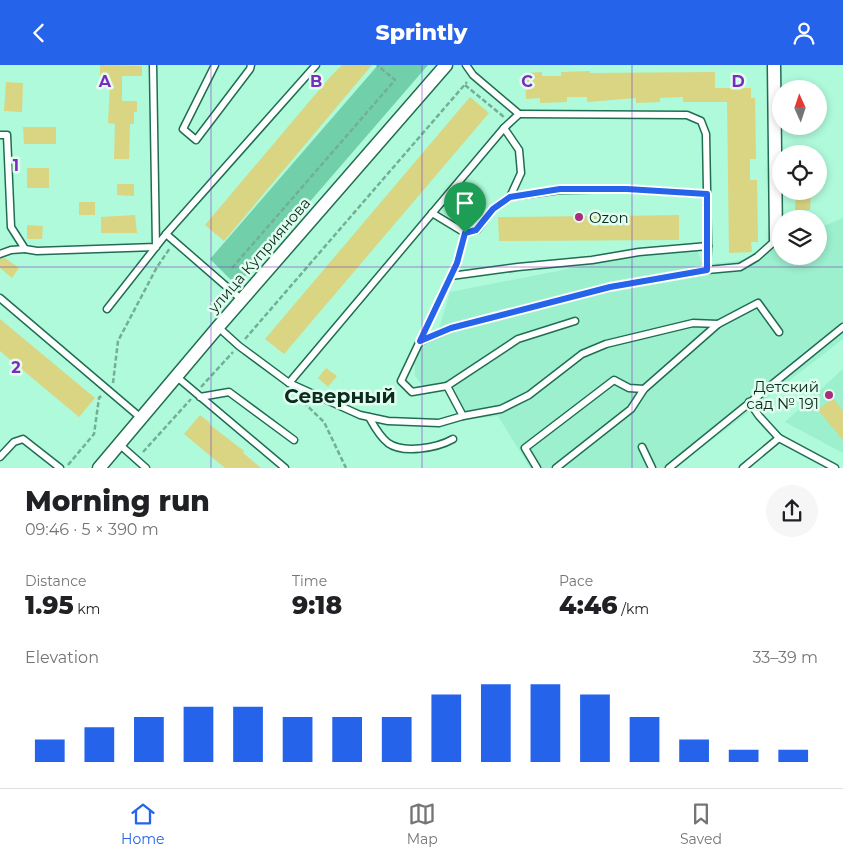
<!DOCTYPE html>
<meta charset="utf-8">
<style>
body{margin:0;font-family:Montserrat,sans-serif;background:#f6f6f6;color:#202124;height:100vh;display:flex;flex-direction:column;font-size:19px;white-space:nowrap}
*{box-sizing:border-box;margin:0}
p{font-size:16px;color:#757577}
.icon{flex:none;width:28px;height:28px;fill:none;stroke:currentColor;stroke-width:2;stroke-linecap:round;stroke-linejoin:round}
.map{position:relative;height:403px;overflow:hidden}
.sheet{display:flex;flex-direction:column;background:#fff;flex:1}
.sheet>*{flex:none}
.needle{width:32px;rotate:357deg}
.buttons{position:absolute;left:772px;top:15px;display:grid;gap:10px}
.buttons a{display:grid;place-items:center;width:55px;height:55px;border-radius:50%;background:#fff;box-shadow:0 2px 8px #0003;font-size:25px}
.pin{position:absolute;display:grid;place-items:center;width:42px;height:42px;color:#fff;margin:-51px -21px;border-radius:50% 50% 50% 0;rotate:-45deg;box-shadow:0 0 5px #0007}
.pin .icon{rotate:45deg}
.round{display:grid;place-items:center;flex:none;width:52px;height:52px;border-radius:26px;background:#f6f6f6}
.headline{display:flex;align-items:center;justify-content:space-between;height:85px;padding:0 25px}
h1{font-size:28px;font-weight:800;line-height:38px}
.stats{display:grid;grid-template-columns:repeat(3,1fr);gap:8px;height:85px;padding:5px 25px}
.stats div{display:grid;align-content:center}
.stats b{font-size:25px;font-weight:800}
.stats small{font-size:14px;font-weight:400}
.stats p{font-size:14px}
.chart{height:140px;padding:10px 25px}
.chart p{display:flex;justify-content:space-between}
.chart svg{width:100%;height:90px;margin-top:5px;stroke:#2563eb;stroke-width:6}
header{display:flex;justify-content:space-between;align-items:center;height:65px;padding:0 25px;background:#2563eb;color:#fff;font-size:22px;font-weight:800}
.menu{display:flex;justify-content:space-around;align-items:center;height:70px;border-top:1px solid #e0e0e0;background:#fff;font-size:14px;color:#757577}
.menu a{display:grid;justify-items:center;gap:2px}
.menu .current{color:#2563eb}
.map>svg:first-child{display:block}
</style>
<header><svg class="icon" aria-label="back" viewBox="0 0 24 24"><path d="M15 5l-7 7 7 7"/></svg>Sprintly<svg class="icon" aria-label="person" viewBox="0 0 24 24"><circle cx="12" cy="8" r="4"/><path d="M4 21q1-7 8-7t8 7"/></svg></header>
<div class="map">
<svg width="843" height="403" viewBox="0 0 843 403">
<rect width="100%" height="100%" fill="#affada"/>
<g fill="#9cf0cd">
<polygon points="843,153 843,274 676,403 530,403 498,351 464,355 446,324 429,329 415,311 414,284 439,263 450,227 695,179 703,200 760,193 774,182 781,179 781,191 819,191 819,163"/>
<polygon points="843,304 843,388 785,357"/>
</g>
<polygon fill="#71cfaa" points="378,0 428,0 237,221 210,194"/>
<g fill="#d9d582">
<polygon points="100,0 142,1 142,11 122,11 122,36 137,36 137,47 134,47 134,59 130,59 129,94 114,94 115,59 108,58 110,20 100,20"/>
<polygon points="342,0 372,0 224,176 205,160 330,12"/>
<polygon points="590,6 590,8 715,7 715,23 751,23 751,33 755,33 756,94 750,94 750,115 757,115 758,177 751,177 752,187 729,188 727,37 683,37 683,32 660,33 660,37 636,38 636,33 587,37 587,32 567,32 567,37 540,38 540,33 526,34 525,8 542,7 542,11 561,11 561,7"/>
<polygon points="6,17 23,18 22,47 4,46"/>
<polygon points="470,32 489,48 284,289 265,274"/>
<polygon points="23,62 56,62 56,79 24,79"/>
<rect x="27" y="103" width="22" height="20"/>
<polygon points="117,119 134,119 134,131 117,130"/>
<polygon points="796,126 811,127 810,145 795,145"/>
<rect x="79" y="137" width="16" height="13"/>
<polygon points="135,150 137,168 101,168 101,152"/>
<polygon points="679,150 679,175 499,176 498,152 596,151 597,153 617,153 617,151"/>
<polygon points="27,160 43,161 42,174 27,174"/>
<polygon points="5,193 19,203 12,213 0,203 0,194"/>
<polygon points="0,254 95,333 79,352 0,286"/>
<polygon points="326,303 337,311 328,322 318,313"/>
<polygon points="833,333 843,346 843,375 818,345"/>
<polygon points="200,350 210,358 209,359 244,386 243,388 261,403 225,403 184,369"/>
</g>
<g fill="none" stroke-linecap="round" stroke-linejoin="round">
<g stroke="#206d53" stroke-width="9">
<g id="service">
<polyline points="215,0 183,64 196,75 250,4 251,0"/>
<polyline points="0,70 7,70 11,162 25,184 37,186 156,182 153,0"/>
<polyline points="510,132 560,125 627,124 707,129"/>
<polyline points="432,148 465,168 477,165 493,144 510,132 521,108 519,85 504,63"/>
<polyline points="0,189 11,185 25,184"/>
<polyline points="707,205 740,202 757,192 776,175"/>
<polyline points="451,211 518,202 592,195 639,187 708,181"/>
<polyline points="0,233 141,353"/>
<polyline points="242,235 166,169 316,0"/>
<polyline points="107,244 166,169"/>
<polyline points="218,262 239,281 289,318 504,63 519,49 473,10 466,0"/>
<polyline points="421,276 451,263 610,222 707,205 708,181 706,69 701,56 687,50 519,49"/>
<polyline points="177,312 285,403"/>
<polyline points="289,318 360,350 388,356 439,358 463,351 447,321 518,274 575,256"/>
<polyline points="447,321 412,327 401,316 457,198 465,168"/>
<polyline points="200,332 229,327 294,375"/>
<polyline points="749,337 759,351 779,373"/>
<polyline points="463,351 501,344 529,330 582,289 606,279 693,258 718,259"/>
<path d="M369 352C374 361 379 371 388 378 403 389 437 383 453 374"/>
<polyline points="119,379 146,403"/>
<polyline points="642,382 652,403"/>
<polyline points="0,392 14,377 23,374 60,403"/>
<polyline points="537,403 525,383 614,315 629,323 644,324"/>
<polyline points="556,403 631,344 644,324 718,259 758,238 779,267"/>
<polyline points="669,403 843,262"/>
<polyline points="743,403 779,373 835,403"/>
</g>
</g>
<g stroke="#206d53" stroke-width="15">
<g id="minor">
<polyline points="774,0 776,175"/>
<polyline points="99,403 218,262 446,0"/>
</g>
</g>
<g stroke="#73af96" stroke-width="2.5" stroke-dasharray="5 2.5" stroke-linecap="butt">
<polyline points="465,20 504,52"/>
<polyline points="232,203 395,15 377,0"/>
<polyline points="245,274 467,17"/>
<polyline points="113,318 118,276 157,202 170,183"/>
<polyline points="201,322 233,287"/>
<polyline points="298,332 324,357 346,403"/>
<polyline points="143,387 191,334"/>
<polyline points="68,400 94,369 99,333 101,331"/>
</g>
<use href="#service" stroke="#fff" stroke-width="6"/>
<use href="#minor" stroke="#fff" stroke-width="12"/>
</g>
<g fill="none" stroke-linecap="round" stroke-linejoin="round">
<g stroke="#fff" stroke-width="10">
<polygon id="route" points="560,124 627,124 707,129 707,205 610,222 451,263 420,276 457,198 465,168 476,165 493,144 510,132"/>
</g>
<use href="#route" stroke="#2563eb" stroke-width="6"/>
</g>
<path fill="none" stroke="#7b2cbf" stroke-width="1" stroke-opacity="0.55" d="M211 0V403M422 0V403M632 0V403M0 202H843"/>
<g fill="#aa2c7d" stroke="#e0fdef" stroke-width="2">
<circle cx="579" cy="152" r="5"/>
<circle cx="829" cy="330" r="5"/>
</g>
<g text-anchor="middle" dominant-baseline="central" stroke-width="5" stroke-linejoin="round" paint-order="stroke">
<g font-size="15" fill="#0b2b1f" stroke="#e0fdef" text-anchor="start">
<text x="589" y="152">Ozon</text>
<text x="819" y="321" text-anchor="end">Детский<tspan x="819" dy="17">сад № 191</tspan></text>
</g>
<g font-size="15" fill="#0b2b1f" stroke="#e0fdef">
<text transform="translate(259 190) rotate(-49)">улица Куприянова</text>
</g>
<g font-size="20" font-weight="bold" fill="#0b2b1f" stroke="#e0fdef">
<text x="340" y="331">Северный</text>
</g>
</g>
<g font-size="16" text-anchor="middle" font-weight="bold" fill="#7b2cbf" stroke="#e0fdef" stroke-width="5" stroke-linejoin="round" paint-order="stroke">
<text x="105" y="22">A</text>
<text x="316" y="22">B</text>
<text x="527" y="22">C</text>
<text x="738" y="22">D</text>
<text x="16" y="106">1</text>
<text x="16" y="308">2</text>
</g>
</svg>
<div class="buttons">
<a><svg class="needle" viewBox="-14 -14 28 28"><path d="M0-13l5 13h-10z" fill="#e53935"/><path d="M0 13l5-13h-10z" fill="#757577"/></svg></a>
<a><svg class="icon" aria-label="locate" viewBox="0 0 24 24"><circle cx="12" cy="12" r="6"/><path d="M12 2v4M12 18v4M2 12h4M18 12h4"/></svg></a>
<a><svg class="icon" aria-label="layers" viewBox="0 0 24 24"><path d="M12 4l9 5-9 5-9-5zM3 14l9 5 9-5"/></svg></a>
</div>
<div class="pin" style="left:465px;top:168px;background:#1e9e55"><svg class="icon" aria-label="arrive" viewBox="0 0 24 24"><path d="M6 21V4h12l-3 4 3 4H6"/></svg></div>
</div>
<section class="sheet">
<div class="headline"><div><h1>Morning run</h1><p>09:46 · 5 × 390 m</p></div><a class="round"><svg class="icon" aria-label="share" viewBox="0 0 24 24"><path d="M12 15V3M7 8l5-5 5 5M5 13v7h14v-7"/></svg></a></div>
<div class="stats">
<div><p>Distance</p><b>1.95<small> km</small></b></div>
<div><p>Time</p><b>9:18</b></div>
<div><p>Pace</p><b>4:46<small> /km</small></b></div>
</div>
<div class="chart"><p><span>Elevation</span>33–39 m</p>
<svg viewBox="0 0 160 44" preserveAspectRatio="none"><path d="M5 44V33M15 44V27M25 44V22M35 44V17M45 44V17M55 44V22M65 44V22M75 44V22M85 44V11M95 44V6M105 44V6M115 44V11M125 44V22M135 44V33M145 44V38M155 44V38"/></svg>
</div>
</section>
<nav class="menu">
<a class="current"><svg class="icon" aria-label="home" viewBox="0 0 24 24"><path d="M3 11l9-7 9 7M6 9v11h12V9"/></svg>Home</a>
<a><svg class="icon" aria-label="map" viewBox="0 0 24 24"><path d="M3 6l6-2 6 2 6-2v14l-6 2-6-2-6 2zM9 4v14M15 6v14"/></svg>Map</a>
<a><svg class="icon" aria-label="saved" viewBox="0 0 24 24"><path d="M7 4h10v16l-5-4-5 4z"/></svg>Saved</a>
</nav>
